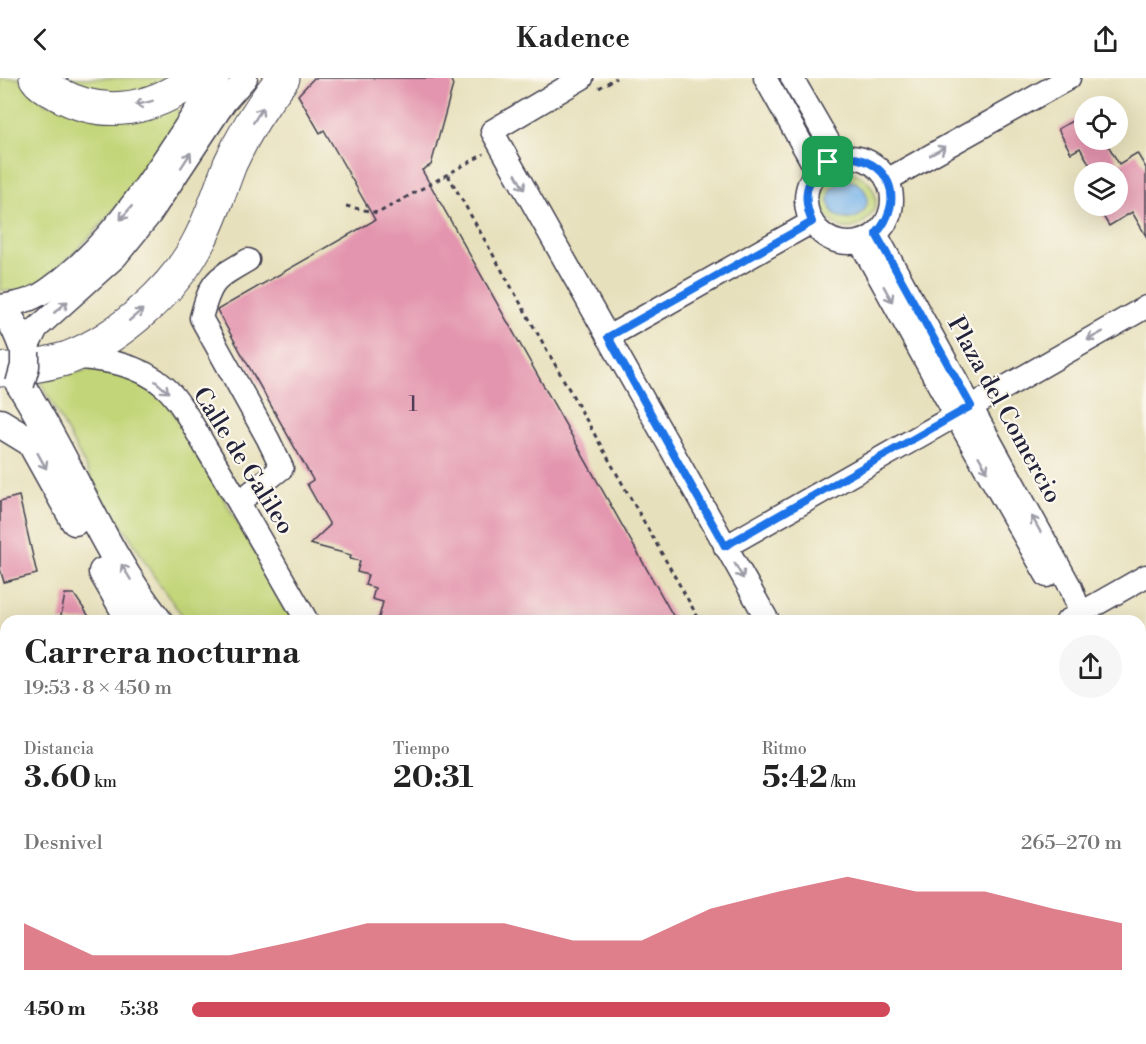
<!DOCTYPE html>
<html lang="es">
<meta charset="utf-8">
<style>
body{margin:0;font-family:"Libre Bodoni",serif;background:#f6f6f6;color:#222;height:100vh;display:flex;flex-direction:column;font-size:22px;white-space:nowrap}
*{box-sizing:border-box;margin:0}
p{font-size:20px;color:#767676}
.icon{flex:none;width:33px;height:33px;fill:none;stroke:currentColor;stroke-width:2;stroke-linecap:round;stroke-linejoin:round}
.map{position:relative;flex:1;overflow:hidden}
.side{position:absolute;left:0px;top:537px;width:1146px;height:429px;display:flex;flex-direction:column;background:#fff;border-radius:18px 18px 0 0;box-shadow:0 6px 24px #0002}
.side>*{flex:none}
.buttons{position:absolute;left:1074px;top:18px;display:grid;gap:12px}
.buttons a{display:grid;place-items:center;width:54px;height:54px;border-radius:50%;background:#fff;box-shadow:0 6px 24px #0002;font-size:30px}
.pin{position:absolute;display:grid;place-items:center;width:51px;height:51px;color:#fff;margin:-26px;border-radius:12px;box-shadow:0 3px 9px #0006}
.round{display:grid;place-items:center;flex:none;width:63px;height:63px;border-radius:32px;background:#f6f6f6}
.headline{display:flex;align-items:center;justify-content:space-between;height:102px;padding:0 24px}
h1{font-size:33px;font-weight:700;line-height:45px}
.metrics{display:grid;grid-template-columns:repeat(3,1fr);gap:9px;height:102px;padding:6px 24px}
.metrics div{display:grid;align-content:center}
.metrics b{font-size:30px;font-weight:700}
.metrics small{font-size:16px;font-weight:400}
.metrics p{font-size:16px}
.chart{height:168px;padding:12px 24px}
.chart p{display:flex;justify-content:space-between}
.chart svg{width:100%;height:108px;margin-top:6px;fill:#d1495b;opacity:.7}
ul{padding:0 24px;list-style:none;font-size:20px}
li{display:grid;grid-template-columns:96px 72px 1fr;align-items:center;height:45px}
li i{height:15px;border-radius:8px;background:#d1495b}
header{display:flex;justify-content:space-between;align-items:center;height:78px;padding:0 24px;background:#fff;font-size:27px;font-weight:700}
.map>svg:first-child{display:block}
</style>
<header><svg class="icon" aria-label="back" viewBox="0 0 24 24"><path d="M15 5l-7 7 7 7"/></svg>Kadence<svg class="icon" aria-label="share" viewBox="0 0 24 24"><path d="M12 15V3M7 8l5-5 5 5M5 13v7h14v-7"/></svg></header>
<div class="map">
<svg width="1146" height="966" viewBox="0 0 1146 966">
<rect width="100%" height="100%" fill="#fbf7ec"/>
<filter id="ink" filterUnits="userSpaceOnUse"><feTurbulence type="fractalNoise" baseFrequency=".0167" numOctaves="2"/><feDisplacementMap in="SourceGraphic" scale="12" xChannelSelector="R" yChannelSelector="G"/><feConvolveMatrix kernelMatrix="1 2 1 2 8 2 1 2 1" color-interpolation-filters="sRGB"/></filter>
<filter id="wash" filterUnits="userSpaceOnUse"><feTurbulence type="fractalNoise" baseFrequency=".008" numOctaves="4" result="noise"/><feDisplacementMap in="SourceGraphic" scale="24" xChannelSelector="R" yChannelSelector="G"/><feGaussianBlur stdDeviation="1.35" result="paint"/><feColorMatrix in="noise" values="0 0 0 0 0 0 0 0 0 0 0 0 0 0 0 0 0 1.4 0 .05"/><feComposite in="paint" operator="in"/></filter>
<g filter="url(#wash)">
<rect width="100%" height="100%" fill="#e7e0bc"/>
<g fill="#c2d578" stroke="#727c5a" stroke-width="1.5" fill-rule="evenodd">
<path d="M0 0H18L46 26 175 28 182 37C139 104 92 167 27 214L0 212Z"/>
<polygon points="67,0 169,0 144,14 92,15"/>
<path d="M851 94C871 100 885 122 868 140 834 178 791 98 851 94ZM856 104C861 108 866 113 866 120 870 151 815 144 833 110Z"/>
<path d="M102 289 162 315 295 543H187C170 522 154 500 141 477 130 459 123 446 108 431L40 302Z"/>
<polygon points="1140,950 1146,955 1146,966 988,966 993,960 1140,960"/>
</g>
<circle fill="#78b4ea" stroke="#4d6b92" stroke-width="1.5" cx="848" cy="122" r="19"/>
<g id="blocks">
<g fill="#e394ae">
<polygon points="314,0 450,0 453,7 431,87 422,92 676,543 378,543 383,524 372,521 375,510 365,507 368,497 357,494 360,483 350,481 351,477 310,466 330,447 307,406 313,402 217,232 375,142 324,52 320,55 298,17"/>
<polygon points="1084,36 1084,62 1105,62 1119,86 1137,75 1146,90 1146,158 1132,134 1109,148 1097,128 1118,128 1118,94 1094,94 1080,70 1071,75 1058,51"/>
<polygon points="19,418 37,496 4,504 0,491 0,423"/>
<polygon points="65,516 74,516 92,543 60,543"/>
</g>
</g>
</g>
<g filter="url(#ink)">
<use href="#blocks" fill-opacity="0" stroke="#403e4e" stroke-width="1.5"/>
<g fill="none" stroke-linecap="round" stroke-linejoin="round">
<g stroke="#403e4e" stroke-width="25">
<g id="minor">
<polyline points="582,0 492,53 768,543"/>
<polyline points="765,0 817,93"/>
<polyline points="792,0 830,66 842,79"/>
<circle cx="849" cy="122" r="43"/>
<polyline points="887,102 1069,0"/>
<polyline points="876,156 1071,510 1083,543"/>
<polyline points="860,164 963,351 1047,498"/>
<path d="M0 228C12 226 24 225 35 219 51 212 66 197 79 186 137 132 173 63 218 0"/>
<polyline points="608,259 812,144"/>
<polyline points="25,274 37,250 116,179 150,137 225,24 246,0"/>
<path d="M71 279C104 282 138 285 165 309 182 324 196 354 208 373 242 429 274 486 307 543"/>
<path d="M239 424 282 390 268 361 201 240C211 202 215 201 248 182"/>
<polyline points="725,469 1146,229"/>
<polyline points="1067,543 1146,498"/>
<polyline points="0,600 6,623"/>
<polyline points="1140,644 1146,654"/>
<polyline points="0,655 6,652"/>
<polyline points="0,776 6,772"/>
<polyline points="1140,791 1146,787"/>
<polyline points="326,960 330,966"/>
<polyline points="725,960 729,966"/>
<polyline points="81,966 105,960"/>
<polyline points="822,966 836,960"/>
</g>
</g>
<g stroke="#403e4e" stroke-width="31">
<g id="major">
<path d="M0 231C14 242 19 258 25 274"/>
<path d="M20 306C69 381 103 474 158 543"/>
<polyline points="0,345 31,364 75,443"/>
<polyline points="103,494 131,543"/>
<polyline points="619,960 624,966"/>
<polyline points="650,960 655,966"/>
</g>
</g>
<g stroke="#403e4e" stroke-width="35">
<g id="highway">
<path d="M36 0C41 8 50 11 58 16 106 42 154 31 196 0"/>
<path d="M0 292C22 290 46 287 68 280 118 261 175 211 199 163 212 138 220 112 230 86 243 57 263 25 283 0"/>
</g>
</g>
<g stroke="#403e4e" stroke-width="3" stroke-dasharray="4.5 4.5" stroke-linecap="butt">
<polyline points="599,10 616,0"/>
<polyline points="448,97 700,543"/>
<polyline points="346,128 378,135 484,76"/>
<polyline points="1140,585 1146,581"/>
</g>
<use href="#minor" stroke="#fff" stroke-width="22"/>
<use href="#major" stroke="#fff" stroke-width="28"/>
<use href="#highway" stroke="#fff" stroke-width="33"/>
<g stroke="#403e4e" stroke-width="31" stroke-linecap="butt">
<polyline id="major-bridge" points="20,306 25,288 25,274"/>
</g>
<use href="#major-bridge" stroke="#fff" stroke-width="28"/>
</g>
<defs><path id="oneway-shaft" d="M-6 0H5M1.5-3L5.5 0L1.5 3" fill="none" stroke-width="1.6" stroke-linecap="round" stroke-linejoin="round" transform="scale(1.5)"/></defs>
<g stroke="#9c9ca7">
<use href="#oneway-shaft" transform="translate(144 25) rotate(166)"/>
<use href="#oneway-shaft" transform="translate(258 37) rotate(-58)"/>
<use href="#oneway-shaft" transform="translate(938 73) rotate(-29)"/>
<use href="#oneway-shaft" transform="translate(186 82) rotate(-57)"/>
<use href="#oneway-shaft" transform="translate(520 104) rotate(61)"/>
<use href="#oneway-shaft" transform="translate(126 135) rotate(130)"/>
<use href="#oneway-shaft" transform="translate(888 216) rotate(61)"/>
<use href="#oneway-shaft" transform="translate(61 229) rotate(-40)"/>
<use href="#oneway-shaft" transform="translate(136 237) rotate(-40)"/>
<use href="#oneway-shaft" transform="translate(1095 258) rotate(151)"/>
<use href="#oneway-shaft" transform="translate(162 309) rotate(41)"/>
<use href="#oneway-shaft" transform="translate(42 383) rotate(61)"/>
<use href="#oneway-shaft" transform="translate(983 386) rotate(60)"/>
<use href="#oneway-shaft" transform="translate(1036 446) rotate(-119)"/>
<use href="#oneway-shaft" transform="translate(739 493) rotate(61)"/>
<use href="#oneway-shaft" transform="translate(126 494) rotate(-121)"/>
</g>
</g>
<g fill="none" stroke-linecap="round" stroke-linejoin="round" filter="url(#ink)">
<g stroke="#fff" stroke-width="12">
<path id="route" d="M842 79C889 79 907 121 876 156L971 328 725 468 608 259 812 144C799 112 809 90 842 79Z"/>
</g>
<use href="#route" stroke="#1a73e8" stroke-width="8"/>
</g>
<g text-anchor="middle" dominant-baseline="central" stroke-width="4.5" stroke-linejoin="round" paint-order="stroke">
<g font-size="21" fill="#523e58">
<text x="413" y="327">1</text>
</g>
<g font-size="24" fill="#22223b" stroke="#fbf7ec">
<text transform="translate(1004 332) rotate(61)">Plaza del Comercio</text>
<text transform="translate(243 383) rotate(58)">Calle de Galileo</text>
</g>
</g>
</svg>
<div class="buttons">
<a><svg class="icon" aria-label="locate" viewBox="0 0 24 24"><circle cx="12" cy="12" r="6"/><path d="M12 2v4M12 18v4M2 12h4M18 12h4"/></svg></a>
<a><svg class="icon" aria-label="layers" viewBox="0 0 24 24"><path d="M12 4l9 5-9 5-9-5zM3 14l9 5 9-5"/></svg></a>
</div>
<div class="pin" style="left:828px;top:84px;background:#1e9e55"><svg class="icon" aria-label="arrive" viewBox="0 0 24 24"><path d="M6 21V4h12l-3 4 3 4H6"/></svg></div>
<section class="side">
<div class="headline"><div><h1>Carrera nocturna</h1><p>19:53 · 8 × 450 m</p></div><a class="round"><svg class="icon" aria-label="share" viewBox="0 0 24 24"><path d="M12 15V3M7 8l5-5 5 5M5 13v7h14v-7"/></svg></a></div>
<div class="metrics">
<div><p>Distancia</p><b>3.60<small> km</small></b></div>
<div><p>Tiempo</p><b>20:31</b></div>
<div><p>Ritmo</p><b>5:42<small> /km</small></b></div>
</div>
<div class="chart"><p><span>Desnivel</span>265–270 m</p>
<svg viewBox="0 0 160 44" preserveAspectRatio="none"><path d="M0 44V25L10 38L20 38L30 38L40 32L50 25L60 25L70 25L80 32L90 32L100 19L110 12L120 6L130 12L140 12L150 19L160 25V44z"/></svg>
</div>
<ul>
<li><b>450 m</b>5:38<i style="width:75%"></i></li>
</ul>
</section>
</div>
